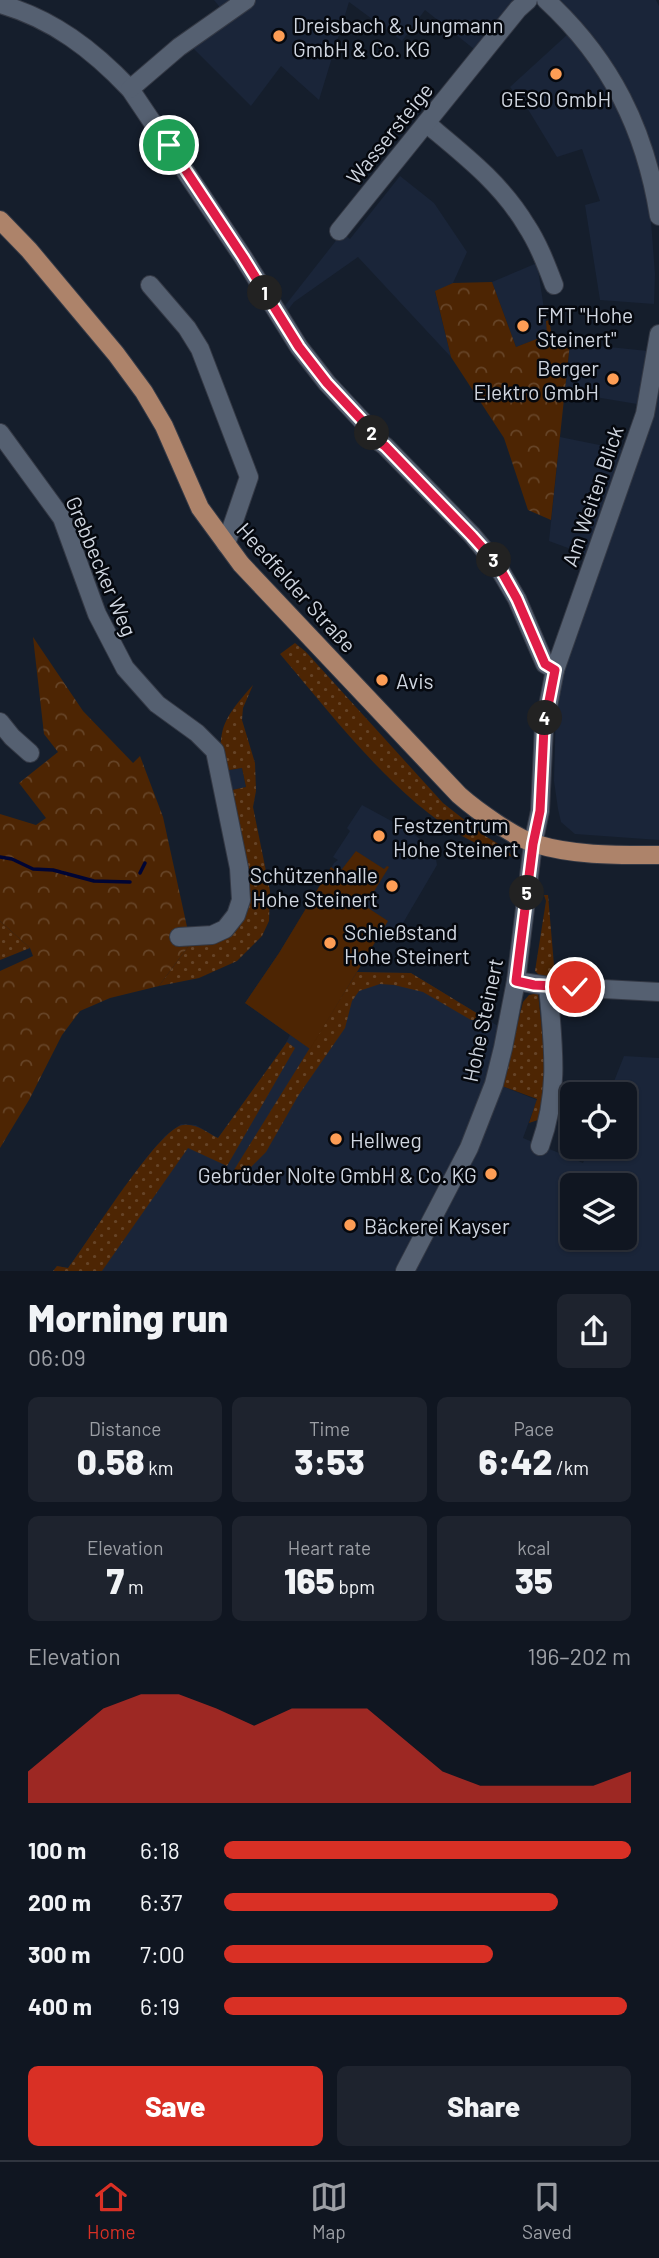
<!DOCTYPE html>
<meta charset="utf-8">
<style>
body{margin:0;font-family:Barlow,sans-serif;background:#1e232e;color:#f1f3f6;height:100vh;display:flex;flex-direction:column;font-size:26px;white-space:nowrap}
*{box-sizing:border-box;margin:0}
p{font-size:23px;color:#9c9fa5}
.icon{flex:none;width:38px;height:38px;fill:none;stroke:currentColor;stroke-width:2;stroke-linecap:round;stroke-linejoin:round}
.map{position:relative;height:1271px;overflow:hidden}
.panel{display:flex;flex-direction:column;background:#101621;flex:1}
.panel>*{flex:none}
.tools{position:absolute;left:560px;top:1082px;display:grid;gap:14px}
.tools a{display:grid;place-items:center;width:77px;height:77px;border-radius:10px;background:#101621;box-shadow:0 2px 5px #0004,0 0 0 2px #30353f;font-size:35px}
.pin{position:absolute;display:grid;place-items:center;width:60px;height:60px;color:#fff;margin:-30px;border:4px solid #fff;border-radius:50%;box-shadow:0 2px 7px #0007}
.km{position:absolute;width:35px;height:35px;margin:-18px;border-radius:50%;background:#222;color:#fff;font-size:19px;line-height:35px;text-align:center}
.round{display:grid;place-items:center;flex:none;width:74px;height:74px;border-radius:10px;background:#1e232e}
.overview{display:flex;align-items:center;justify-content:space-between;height:119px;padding:0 28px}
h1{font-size:38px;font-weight:800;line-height:52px}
.figures{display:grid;grid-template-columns:repeat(3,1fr);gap:10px;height:119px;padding:7px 28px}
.figures div{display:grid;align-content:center;border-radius:10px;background:#1e232e;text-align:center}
.figures b{font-size:35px;font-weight:800}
.figures small{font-size:19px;font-weight:400}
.figures p{font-size:19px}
.chart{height:196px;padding:14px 28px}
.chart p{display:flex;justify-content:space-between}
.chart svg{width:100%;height:126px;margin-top:7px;fill:#d93025;opacity:.7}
.cta{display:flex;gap:14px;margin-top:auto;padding:14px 28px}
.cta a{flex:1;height:80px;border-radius:10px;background:#d93025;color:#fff;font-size:28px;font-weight:800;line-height:80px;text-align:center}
.cta a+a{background:#1e232e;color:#f1f3f6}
ul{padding:0 28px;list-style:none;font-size:23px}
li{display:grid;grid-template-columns:112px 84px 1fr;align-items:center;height:52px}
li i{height:18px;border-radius:9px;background:#d93025}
.tab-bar{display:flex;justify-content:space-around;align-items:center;height:98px;border-top:2px solid #30353f;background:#101621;font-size:19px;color:#9c9fa5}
.tab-bar a{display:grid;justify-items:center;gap:4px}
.tab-bar .selected{color:#d93025}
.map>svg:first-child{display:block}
</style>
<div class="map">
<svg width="659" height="1271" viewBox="0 0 659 1271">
<defs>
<pattern id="grass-dots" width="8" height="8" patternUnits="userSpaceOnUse" patternTransform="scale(1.75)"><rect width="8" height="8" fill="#4d2503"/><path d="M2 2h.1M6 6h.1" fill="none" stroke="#664427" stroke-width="1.8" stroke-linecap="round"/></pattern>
<pattern id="forest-crowns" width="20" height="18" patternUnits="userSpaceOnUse" patternTransform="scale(1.75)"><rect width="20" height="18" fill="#4d2503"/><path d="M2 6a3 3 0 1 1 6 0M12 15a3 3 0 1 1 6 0" fill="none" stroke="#664427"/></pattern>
</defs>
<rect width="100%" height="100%" fill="#151e2c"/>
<g fill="#1a2539" fill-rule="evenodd">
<polygon points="214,0 521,0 479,53 425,10 402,41 349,2 319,100 281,66 251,106 192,47 230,20"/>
<polygon points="556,0 656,0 659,6 659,180"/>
<polygon points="568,34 598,72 619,111 632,141 645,189 651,221 655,274 654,304 600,300 585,205 600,201 582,149 557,157 526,106 510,87"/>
<polygon points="400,176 434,203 467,252 453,283 435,292 451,357 358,257 294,302 287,311 284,307 342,233 350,239"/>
<polygon points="537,263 548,335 516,347 492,282"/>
<polygon points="570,343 648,351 637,404 565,392"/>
<polygon points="659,378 659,840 575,834 561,822 558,809 554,781 556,708 563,671"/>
<polygon points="560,437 624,450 587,555 549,541"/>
<polygon points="242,768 246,787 227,791 223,771"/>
<path d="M362 805 408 830 424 842 435 853 437 865 393 940 380 933 357 972 411 973 498 1026 516 1035 502 1086 537 1100 523 1138 583 1163 590 1146H625V1094H609L624 1056 659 1058V1271H53L57 1266 68 1268 146 1158 165 1136 181 1124 196 1125 218 1138 282 1050 290 1035 245 1003 279 953 334 863 338 860 333 857 350 831 347 828ZM572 1185H625V1237H572Z"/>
</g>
<g fill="url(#grass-dots)">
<path d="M295 643 306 652 443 803 485 836 507 849 512 857C495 851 478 845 462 836 393 796 332 715 280 654Z"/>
<path d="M253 685 243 708 242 720 255 763 256 791 253 807 270 891 269 921 262 936 237 961 199 978 159 986 193 940 239 918 227 791 246 787 242 768 223 771C216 728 225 717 253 685Z"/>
<polygon points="544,895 548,895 555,977 540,976 535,971 546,901"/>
<polygon points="0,921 30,948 0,960"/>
<polygon points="357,972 411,973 488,1020 471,1020 423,992 394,985 380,984 359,991 352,1001 345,1028 298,1096 266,1152 251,1167 240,1171 234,1170"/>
<path d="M538 993C542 1035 550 1078 538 1120L529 1123 537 1099 502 1086 523 1002 529 995Z"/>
<path d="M287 1042 295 1048 227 1166 188 1148 102 1271H53L57 1266 68 1268C87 1244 159 1127 183 1125 197 1123 207 1133 218 1138Z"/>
</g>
<g fill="url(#forest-crowns)">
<polygon points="492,282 516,347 547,335 546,321 549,320 552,336 570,343 551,520 528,510 504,438 451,357 435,291 453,283"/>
<polygon points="33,637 83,711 133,763 140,756 163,817 189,936 193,940 159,986 110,998 80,1011 62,1035 29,1100 0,1148 0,971 33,956 30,948 0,921 0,814 36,825 46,818 19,783 58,752 44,734"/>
</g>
<polygon fill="#4d2503" points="356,851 384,869 387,866 389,867 365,906 388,921 310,1049 245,1003 279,953 331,867 339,873"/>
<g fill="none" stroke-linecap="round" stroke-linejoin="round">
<g stroke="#000534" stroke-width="3.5">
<polyline points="0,857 12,859 33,869 53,870 94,881 130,882"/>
<polyline points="140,873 145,863"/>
</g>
<g stroke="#343945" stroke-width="20">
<g id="minor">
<path d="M546 0C611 60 645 129 659 216"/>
<path d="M0 4C53 19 93 50 130 89L243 257 299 347 327 383 369 428 374 438 385 446 472 535 497 565 517 599 545 664 555 670"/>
<polyline points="130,89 179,47 246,0"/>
<path d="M426 123C463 154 501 183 526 225 538 243 546 264 554 285"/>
<polyline points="339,231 518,9 528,0"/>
<polyline points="150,285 187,328 200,349 249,477 226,544"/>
<polyline points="0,433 62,518 97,614 125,668 157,704 197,733 215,751 239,868 241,900 236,915 225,929 212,935 179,937"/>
<polyline points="0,722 12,737 30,753"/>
<polyline points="516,981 548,986 659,992"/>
<path d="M540 1146C560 1090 553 1044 548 986"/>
<polyline points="405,1271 469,1148 494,1084 503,1048 516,981 533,844 540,811 544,727 555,670 645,414 659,334"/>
</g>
</g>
<g stroke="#343945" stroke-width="20">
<path id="major" d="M0 220 29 250 116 354 144 392 164 426 200 508 241 564 459 795C476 810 515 838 536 844 575 856 619 855 659 855"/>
</g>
<use href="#minor" stroke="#556071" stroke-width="18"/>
<use href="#major" stroke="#ad836a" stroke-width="18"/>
</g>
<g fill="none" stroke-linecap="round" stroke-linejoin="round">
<g stroke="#fff" stroke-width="14">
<polyline id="route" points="169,145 243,257 299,347 327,383 369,428 374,438 385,446 472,536 498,565 517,599 545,664 555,670 544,727 540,811 533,844 516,981 534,985 575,987"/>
</g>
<use href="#route" stroke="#e11d48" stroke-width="9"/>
</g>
<g fill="#fd9d55" stroke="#05080e" stroke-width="2.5">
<circle cx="279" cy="36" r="7"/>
<circle cx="556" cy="74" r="7"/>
<circle cx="523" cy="326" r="7"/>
<circle cx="613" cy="379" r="7"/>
<circle cx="382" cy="680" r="7"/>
<circle cx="379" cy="836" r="7"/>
<circle cx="392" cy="886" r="7"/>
<circle cx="330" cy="943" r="7"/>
<circle cx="336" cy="1139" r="7"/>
<circle cx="491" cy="1174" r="7"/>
<circle cx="350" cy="1225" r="7"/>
</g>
<g text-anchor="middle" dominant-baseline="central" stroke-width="5" stroke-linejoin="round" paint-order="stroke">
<g font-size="21" fill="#d0d6e0" stroke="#05080e" text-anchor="start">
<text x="293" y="24">Dreisbach &amp; Jungmann<tspan x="293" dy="24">GmbH &amp; Co. KG</tspan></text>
<text x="556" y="98" text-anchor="middle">GESO GmbH</text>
<text x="537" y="314">FMT "Hohe<tspan x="537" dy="24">Steinert"</tspan></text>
<text x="599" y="367" text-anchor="end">Berger<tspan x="599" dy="24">Elektro GmbH</tspan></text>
<text x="396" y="680">Avis</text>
<text x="393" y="824">Festzentrum<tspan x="393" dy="24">Hohe Steinert</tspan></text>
<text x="378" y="874" text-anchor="end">Schützenhalle<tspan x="378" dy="24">Hohe Steinert</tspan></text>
<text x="344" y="931">Schießstand<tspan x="344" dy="24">Hohe Steinert</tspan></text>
<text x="350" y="1139">Hellweg</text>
<text x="477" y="1174" text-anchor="end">Gebrüder Nolte GmbH &amp; Co. KG</text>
<text x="364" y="1225">Bäckerei Kayser</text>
</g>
<g font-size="21" fill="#d0d6e0" stroke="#05080e">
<text transform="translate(389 133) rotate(-51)">Wassersteige</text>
<text transform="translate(592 496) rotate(-71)">Am Weiten Blick</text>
<text transform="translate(102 566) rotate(67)">Grebbecker Weg</text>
<text transform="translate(297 587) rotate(48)">Heedfelder Straße</text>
<text transform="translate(482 1020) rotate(-78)">Hohe Steinert</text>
</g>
</g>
</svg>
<div class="tools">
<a><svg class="icon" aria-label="locate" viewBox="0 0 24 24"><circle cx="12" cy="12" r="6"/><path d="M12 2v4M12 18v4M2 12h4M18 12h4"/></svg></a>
<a><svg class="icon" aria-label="layers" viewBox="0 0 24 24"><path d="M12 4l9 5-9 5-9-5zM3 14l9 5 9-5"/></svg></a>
</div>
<div class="pin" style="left:169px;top:145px;background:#1e9e55"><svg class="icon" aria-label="arrive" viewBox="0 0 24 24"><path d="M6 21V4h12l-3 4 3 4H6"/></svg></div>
<div class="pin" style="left:575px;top:987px;background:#d93025"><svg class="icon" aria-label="check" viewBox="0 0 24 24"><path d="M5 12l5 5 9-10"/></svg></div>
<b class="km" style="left:265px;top:293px">1</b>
<b class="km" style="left:372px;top:433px">2</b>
<b class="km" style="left:494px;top:560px">3</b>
<b class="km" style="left:545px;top:718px">4</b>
<b class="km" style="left:527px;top:893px">5</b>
</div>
<section class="panel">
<div class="overview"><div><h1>Morning run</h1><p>06:09</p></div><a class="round"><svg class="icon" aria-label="share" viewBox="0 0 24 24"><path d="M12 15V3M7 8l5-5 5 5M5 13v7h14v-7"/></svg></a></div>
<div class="figures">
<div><p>Distance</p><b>0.58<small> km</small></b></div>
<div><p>Time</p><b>3:53</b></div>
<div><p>Pace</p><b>6:42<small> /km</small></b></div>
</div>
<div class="figures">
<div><p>Elevation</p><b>7<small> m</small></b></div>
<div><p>Heart rate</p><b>165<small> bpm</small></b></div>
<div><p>kcal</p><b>35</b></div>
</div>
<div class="chart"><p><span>Elevation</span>196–202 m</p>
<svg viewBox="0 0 160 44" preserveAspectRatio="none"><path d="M0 44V33L10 22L20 11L30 6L40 6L50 11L60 17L70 11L80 11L90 11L100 22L110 33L120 38L130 38L140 38L150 38L160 33V44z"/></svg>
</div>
<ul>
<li><b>100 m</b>6:18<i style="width:100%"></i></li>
<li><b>200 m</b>6:37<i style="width:82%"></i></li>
<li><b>300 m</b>7:00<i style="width:66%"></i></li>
<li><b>400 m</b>6:19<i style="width:99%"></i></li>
</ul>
<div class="cta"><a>Save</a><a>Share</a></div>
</section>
<nav class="tab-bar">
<a class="selected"><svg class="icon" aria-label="home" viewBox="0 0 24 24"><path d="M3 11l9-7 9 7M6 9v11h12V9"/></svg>Home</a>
<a><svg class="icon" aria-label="map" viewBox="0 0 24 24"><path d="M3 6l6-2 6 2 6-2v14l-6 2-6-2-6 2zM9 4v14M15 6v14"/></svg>Map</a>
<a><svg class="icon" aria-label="saved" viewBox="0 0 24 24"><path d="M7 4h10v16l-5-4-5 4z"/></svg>Saved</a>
</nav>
